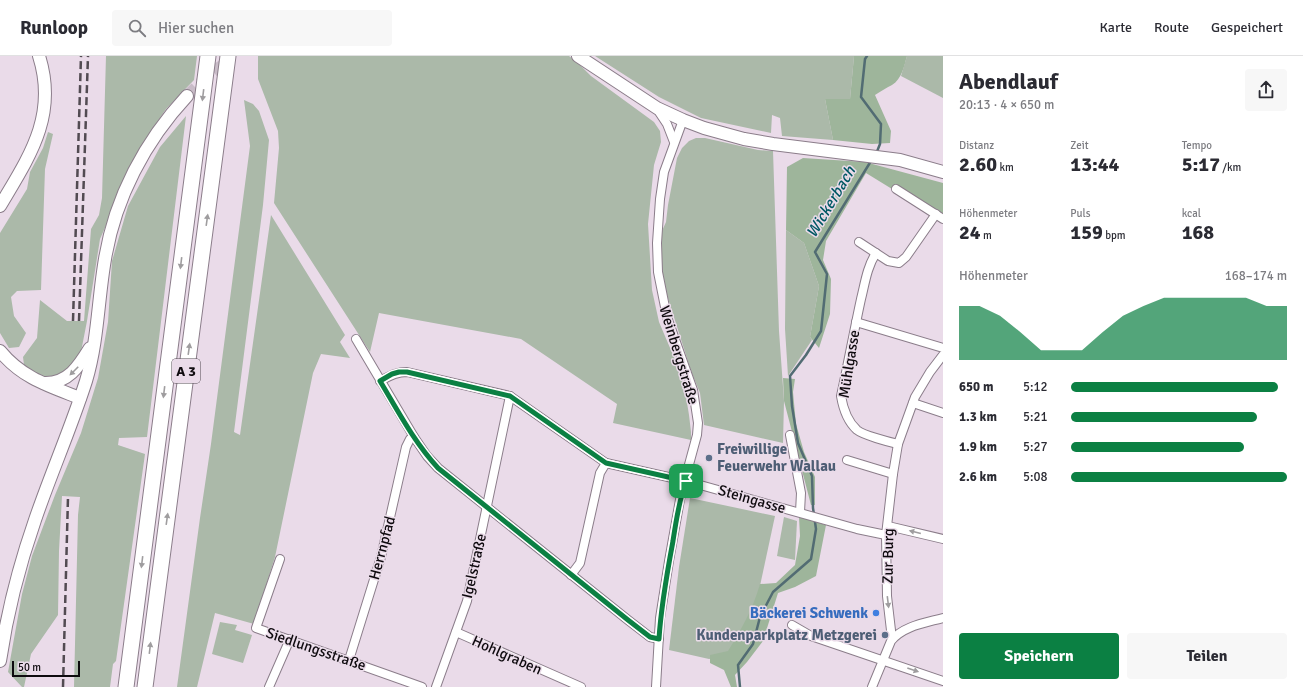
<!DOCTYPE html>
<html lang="de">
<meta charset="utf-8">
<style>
body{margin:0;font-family:Signika,sans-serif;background:#f7f7f7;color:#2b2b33;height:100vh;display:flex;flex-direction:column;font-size:15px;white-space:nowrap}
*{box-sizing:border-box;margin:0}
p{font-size:13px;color:#7c7c81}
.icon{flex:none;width:22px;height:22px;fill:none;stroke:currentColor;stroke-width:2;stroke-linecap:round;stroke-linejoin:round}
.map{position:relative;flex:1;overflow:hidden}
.side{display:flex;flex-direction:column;background:#fff;width:360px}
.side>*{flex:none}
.scale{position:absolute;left:12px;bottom:10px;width:68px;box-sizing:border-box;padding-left:4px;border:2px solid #0e0a0e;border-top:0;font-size:11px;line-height:14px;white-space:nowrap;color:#0e0a0e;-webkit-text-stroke:3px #eadbe9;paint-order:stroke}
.pin{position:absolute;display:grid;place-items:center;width:34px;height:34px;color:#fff;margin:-17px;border-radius:8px;box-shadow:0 2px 6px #0006}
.round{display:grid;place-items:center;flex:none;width:42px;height:42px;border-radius:4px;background:#f7f7f7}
.overview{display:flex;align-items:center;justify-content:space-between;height:68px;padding:0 16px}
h1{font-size:22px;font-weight:700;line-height:30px}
.stats{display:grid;grid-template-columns:repeat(3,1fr);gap:6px;height:68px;padding:4px 16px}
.stats div{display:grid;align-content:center}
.stats b{font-size:20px;font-weight:700}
.stats small{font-size:11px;font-weight:400}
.stats p{font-size:11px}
.chart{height:112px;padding:8px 16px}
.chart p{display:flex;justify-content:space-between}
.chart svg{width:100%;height:72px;margin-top:4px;fill:#0b8043;opacity:.7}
.primary-button{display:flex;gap:8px;margin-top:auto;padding:8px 16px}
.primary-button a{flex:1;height:46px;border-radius:4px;background:#0b8043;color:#fff;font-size:16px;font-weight:700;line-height:46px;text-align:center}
.primary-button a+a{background:#f7f7f7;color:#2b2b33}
ul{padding:0 16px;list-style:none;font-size:13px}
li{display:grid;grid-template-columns:64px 48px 1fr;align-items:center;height:30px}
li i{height:10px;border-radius:5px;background:#0b8043}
header{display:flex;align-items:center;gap:24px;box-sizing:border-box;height:56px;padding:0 20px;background:#fff;border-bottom:1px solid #e1e1e2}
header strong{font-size:19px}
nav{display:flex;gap:22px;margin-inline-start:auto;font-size:14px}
.search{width:280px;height:36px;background:#f7f7f7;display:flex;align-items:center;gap:10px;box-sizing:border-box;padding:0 14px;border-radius:4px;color:#7c7c81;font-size:15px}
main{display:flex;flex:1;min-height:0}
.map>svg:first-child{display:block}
</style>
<header>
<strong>Runloop</strong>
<div class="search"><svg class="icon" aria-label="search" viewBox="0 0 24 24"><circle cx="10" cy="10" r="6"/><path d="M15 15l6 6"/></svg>Hier suchen</div>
<nav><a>Karte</a><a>Route</a><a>Gespeichert</a></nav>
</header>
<main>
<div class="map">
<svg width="943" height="631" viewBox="0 0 943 631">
<rect width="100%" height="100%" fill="#eadbe9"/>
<g fill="#abb9a9">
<polygon points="106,0 197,0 194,24 166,53 141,90 100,183 87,265 80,301 73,312 57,321 42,320 33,315 24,309 23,301 37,282 40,244 67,265 84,265 91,173 99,159 102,142"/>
<polygon points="258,0 569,0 577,6 591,20 654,66 660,75 661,86 654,109 648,168 652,234 659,266 679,313 685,334 689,359 691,376 691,384 613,367 617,348 521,283 379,257 370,296 274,147 279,92 278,75 258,23"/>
<polygon points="595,0 854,0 850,43 825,43 833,84 782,80 780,62 772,59 771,77 701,62 659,41"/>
<polygon points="907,0 943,0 943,42 901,20"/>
<polygon points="244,44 253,48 259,55 269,84 263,149 234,376 240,379 271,159 345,279 340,286 350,302 321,298 313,317 275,501 254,568 215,557 197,631 177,631 200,462 211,388 250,90"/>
<polygon points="186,60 147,381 119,382 118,389 145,398 116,605 113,608 110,631 74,631 78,459 80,441 62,440 59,495 58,559 31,598 24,631 22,631 8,616 22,538 32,500 55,439 81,377 98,322 108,266 112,205 128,150 160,91"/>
<polygon points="48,76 53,78 45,113 41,234 17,235 11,241 14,260 26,277 19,291 9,292 0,277 0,177 27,133 30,116 43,92"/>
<polygon points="696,82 705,82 758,94 773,95 779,275 784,345 783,387 704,369 700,337 691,315 667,239 662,214 662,175 666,166 668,149 677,102 682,92 689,85"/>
<polygon points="786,174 804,187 819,230 810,281 812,284 788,320 785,273"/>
<polygon points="690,442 775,460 755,553 735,598 709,603 669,594 679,511"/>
<polygon points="784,461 797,465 795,504 777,500"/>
<polygon points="220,566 237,569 235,574 252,579 243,607 212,598"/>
</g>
<g fill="#9eb59b">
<path d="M854 0H907C904 10 902 23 892 29 886 32 881 35 875 39L891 75 890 87 872 88 833 84 825 43H850Z"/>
<polygon points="803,102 865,106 943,127 943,159 895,129 892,133 866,117 826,185 823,204 831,223 830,258 819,292 810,281 819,230 804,187 786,174 787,111"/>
<polygon points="783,322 795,323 793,336 796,368 804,396 815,421 815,449 811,449 784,345"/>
<path d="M799 461 826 469 816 520 795 531 778 537 763 585 747 606 735 619 737 631H731L724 614 710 607V599L728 595C742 572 752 555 760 528L776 527 795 509 800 480Z"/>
</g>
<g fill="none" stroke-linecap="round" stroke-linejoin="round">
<g stroke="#526c73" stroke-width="2.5">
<polyline points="867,0 865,3 861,41 881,68 880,88 876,98"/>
<polyline points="740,631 738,609 753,588 760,561 773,536 811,503 816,473 813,452 812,420 798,387 792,350 790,320 806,299 821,275 827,218 815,196 871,105"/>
</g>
<polyline stroke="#c9bcc8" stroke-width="12" stroke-dasharray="12 6" stroke-linecap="butt" points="187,40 208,20 231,3"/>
<g stroke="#8b7d8a" stroke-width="10">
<g id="street">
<polyline points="657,53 667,68 674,86"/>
<polyline points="896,133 943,163"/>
<polyline points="859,186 888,205 899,207 906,201 936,158"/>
<path d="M876 197C867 211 865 227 861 243 854 275 848 308 841 340 843 352 847 365 857 374 863 379 889 386 898 388"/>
<polyline points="856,266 943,292"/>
<polyline points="356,283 414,381 427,400 438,412 628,564 650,581 659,583"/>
<path d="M380 325C390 320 396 316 407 316L510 340 606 407 686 425 857 473 886 479"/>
<polyline points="913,347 943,357"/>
<polyline points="790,379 801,437 800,456"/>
<polyline points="847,404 893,418"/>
<polyline points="888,470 943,483"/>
<polyline points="280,503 256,572 422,631"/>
<polyline points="571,519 580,507 600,417 606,407"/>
<polyline points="792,569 811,580 943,625"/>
<polyline points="456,576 581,631"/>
<polyline points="892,583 887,540 886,479 893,418 898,388 915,341 930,316 943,299"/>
<polyline points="349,604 381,501 406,391 410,383 414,381"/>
<polyline points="269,631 290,583"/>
<polyline points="436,631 467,545 510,340"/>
<polyline points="656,631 660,562 669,505 681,438 697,379 698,367 693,334 667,261 658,216 657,187 660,143 664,116 683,64"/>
<path d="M872 631 891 585C903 570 925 567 943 562"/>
</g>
</g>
<g stroke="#8b7d8a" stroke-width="14">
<g id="secondary">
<polyline points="578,0 657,52 683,64 704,72 744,83 773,88 900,104 943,116"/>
<path d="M0 150C29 101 58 60 39 0"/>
<path d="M0 295C22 322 49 330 80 342"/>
<path d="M44 327C68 328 79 310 90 292"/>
<path d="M0 605C7 557 19 510 35 464 51 417 71 372 86 325 98 285 98 243 105 203 115 142 145 85 187 40"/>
</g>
</g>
<g stroke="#8b7d8a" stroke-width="17">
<g id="highway">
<polyline points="126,631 208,0"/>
<polyline points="145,631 228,0"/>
</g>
</g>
<use href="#street" stroke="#fff" stroke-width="8"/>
<use href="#secondary" stroke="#fff" stroke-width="12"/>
<use href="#highway" stroke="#fff" stroke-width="15"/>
<g stroke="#524b52" stroke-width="2.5" stroke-dasharray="8 4" stroke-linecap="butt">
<polyline points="73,265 81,0"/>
<polyline points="79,265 88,0"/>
<polyline points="63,631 68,441"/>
</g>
</g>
<defs><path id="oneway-solid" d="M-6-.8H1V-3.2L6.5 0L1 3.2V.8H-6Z"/></defs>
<g fill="#9f9d9f">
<use href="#oneway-solid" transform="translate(203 39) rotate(97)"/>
<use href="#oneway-solid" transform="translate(207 164) rotate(-82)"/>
<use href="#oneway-solid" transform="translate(181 207) rotate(97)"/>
<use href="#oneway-solid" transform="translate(189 293) rotate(-82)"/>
<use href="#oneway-solid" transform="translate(74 315) rotate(135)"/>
<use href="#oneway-solid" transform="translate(164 336) rotate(97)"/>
<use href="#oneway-solid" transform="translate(167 463) rotate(-82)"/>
<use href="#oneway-solid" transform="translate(915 476) rotate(-166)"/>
<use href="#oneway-solid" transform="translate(142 506) rotate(97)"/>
<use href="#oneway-solid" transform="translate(888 546) rotate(83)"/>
<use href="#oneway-solid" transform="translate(150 592) rotate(-83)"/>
<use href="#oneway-solid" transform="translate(913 614) rotate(19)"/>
</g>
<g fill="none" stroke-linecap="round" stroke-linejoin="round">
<g stroke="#fff" stroke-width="8">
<path id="route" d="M399 316H407L510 340 606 407 686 425C679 444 676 465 673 485 667 517 661 550 659 583L650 581 628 564 438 412C414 386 398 355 380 325L392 318Z"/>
</g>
<use href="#route" stroke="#0b8043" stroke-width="5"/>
</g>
<g fill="#5c6f8a" stroke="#eadbe9" stroke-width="1.5">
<circle cx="709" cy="402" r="4"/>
<circle cx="885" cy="579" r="4"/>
</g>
<circle fill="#3f7fe0" stroke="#eadbe9" stroke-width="1.5" cx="876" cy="557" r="4"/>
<g text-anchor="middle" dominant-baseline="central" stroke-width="3" stroke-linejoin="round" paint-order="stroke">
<rect fill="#eadbe9" stroke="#504950" stroke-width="1" x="172" y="303" width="28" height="24" rx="3"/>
<g font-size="14" font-weight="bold" fill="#0e0a0e">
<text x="186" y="315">A 3</text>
</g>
<g font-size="15" fill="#0e0a0e" stroke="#eadbe9">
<text transform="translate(679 299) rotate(73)">Weinbergstraße</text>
<text transform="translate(849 308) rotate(-81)">Mühlgasse</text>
<text transform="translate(752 443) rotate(16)">Steingasse</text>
<text transform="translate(382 492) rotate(-75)">Herrnpfad</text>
<text transform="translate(888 500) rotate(-89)">Zur Burg</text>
<text transform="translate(474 510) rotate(-77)">Igelstraße</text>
<text transform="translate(316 593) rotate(19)">Siedlungsstraße</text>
<text transform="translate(507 599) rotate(24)">Hohlgraben</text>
</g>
<g font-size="15" font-weight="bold" fill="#4e5e75" stroke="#eadbe9" text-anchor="start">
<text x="717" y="393">Freiwillige<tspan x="717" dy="17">Feuerwehr Wallau</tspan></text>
<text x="877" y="579" text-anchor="end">Kundenparkplatz Metzgerei</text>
</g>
<g font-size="15" font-weight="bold" fill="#366cbe" stroke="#eadbe9" text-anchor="end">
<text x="868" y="557">Bäckerei Schwenk</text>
</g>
<g font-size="16" font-style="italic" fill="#005864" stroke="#eadbe9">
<text transform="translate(831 146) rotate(-59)">Wickerbach</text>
</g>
</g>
</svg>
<div class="scale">50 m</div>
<div class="pin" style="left:686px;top:425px;background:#1e9e55"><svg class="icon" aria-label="arrive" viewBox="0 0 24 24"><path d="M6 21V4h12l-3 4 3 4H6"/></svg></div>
</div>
<section class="side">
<div class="overview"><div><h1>Abendlauf</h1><p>20:13 · 4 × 650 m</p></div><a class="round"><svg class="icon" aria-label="share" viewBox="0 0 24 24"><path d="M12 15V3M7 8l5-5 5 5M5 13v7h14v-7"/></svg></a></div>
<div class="stats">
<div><p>Distanz</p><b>2.60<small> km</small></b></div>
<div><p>Zeit</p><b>13:44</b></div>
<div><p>Tempo</p><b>5:17<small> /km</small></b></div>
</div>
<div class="stats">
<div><p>Höhenmeter</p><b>24<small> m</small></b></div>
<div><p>Puls</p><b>159<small> bpm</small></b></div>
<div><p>kcal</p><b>168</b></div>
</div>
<div class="chart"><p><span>Höhenmeter</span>168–174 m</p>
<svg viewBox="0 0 160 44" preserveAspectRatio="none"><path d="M0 44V11L10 11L20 17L30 27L40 38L50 38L60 38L70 27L80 17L90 11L100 6L110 6L120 6L130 6L140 6L150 11L160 11V44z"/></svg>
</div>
<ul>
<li><b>650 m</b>5:12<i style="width:96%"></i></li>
<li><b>1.3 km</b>5:21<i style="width:86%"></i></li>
<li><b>1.9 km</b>5:27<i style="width:80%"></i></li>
<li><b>2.6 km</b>5:08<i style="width:100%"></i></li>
</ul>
<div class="primary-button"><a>Speichern</a><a>Teilen</a></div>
</section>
</main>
